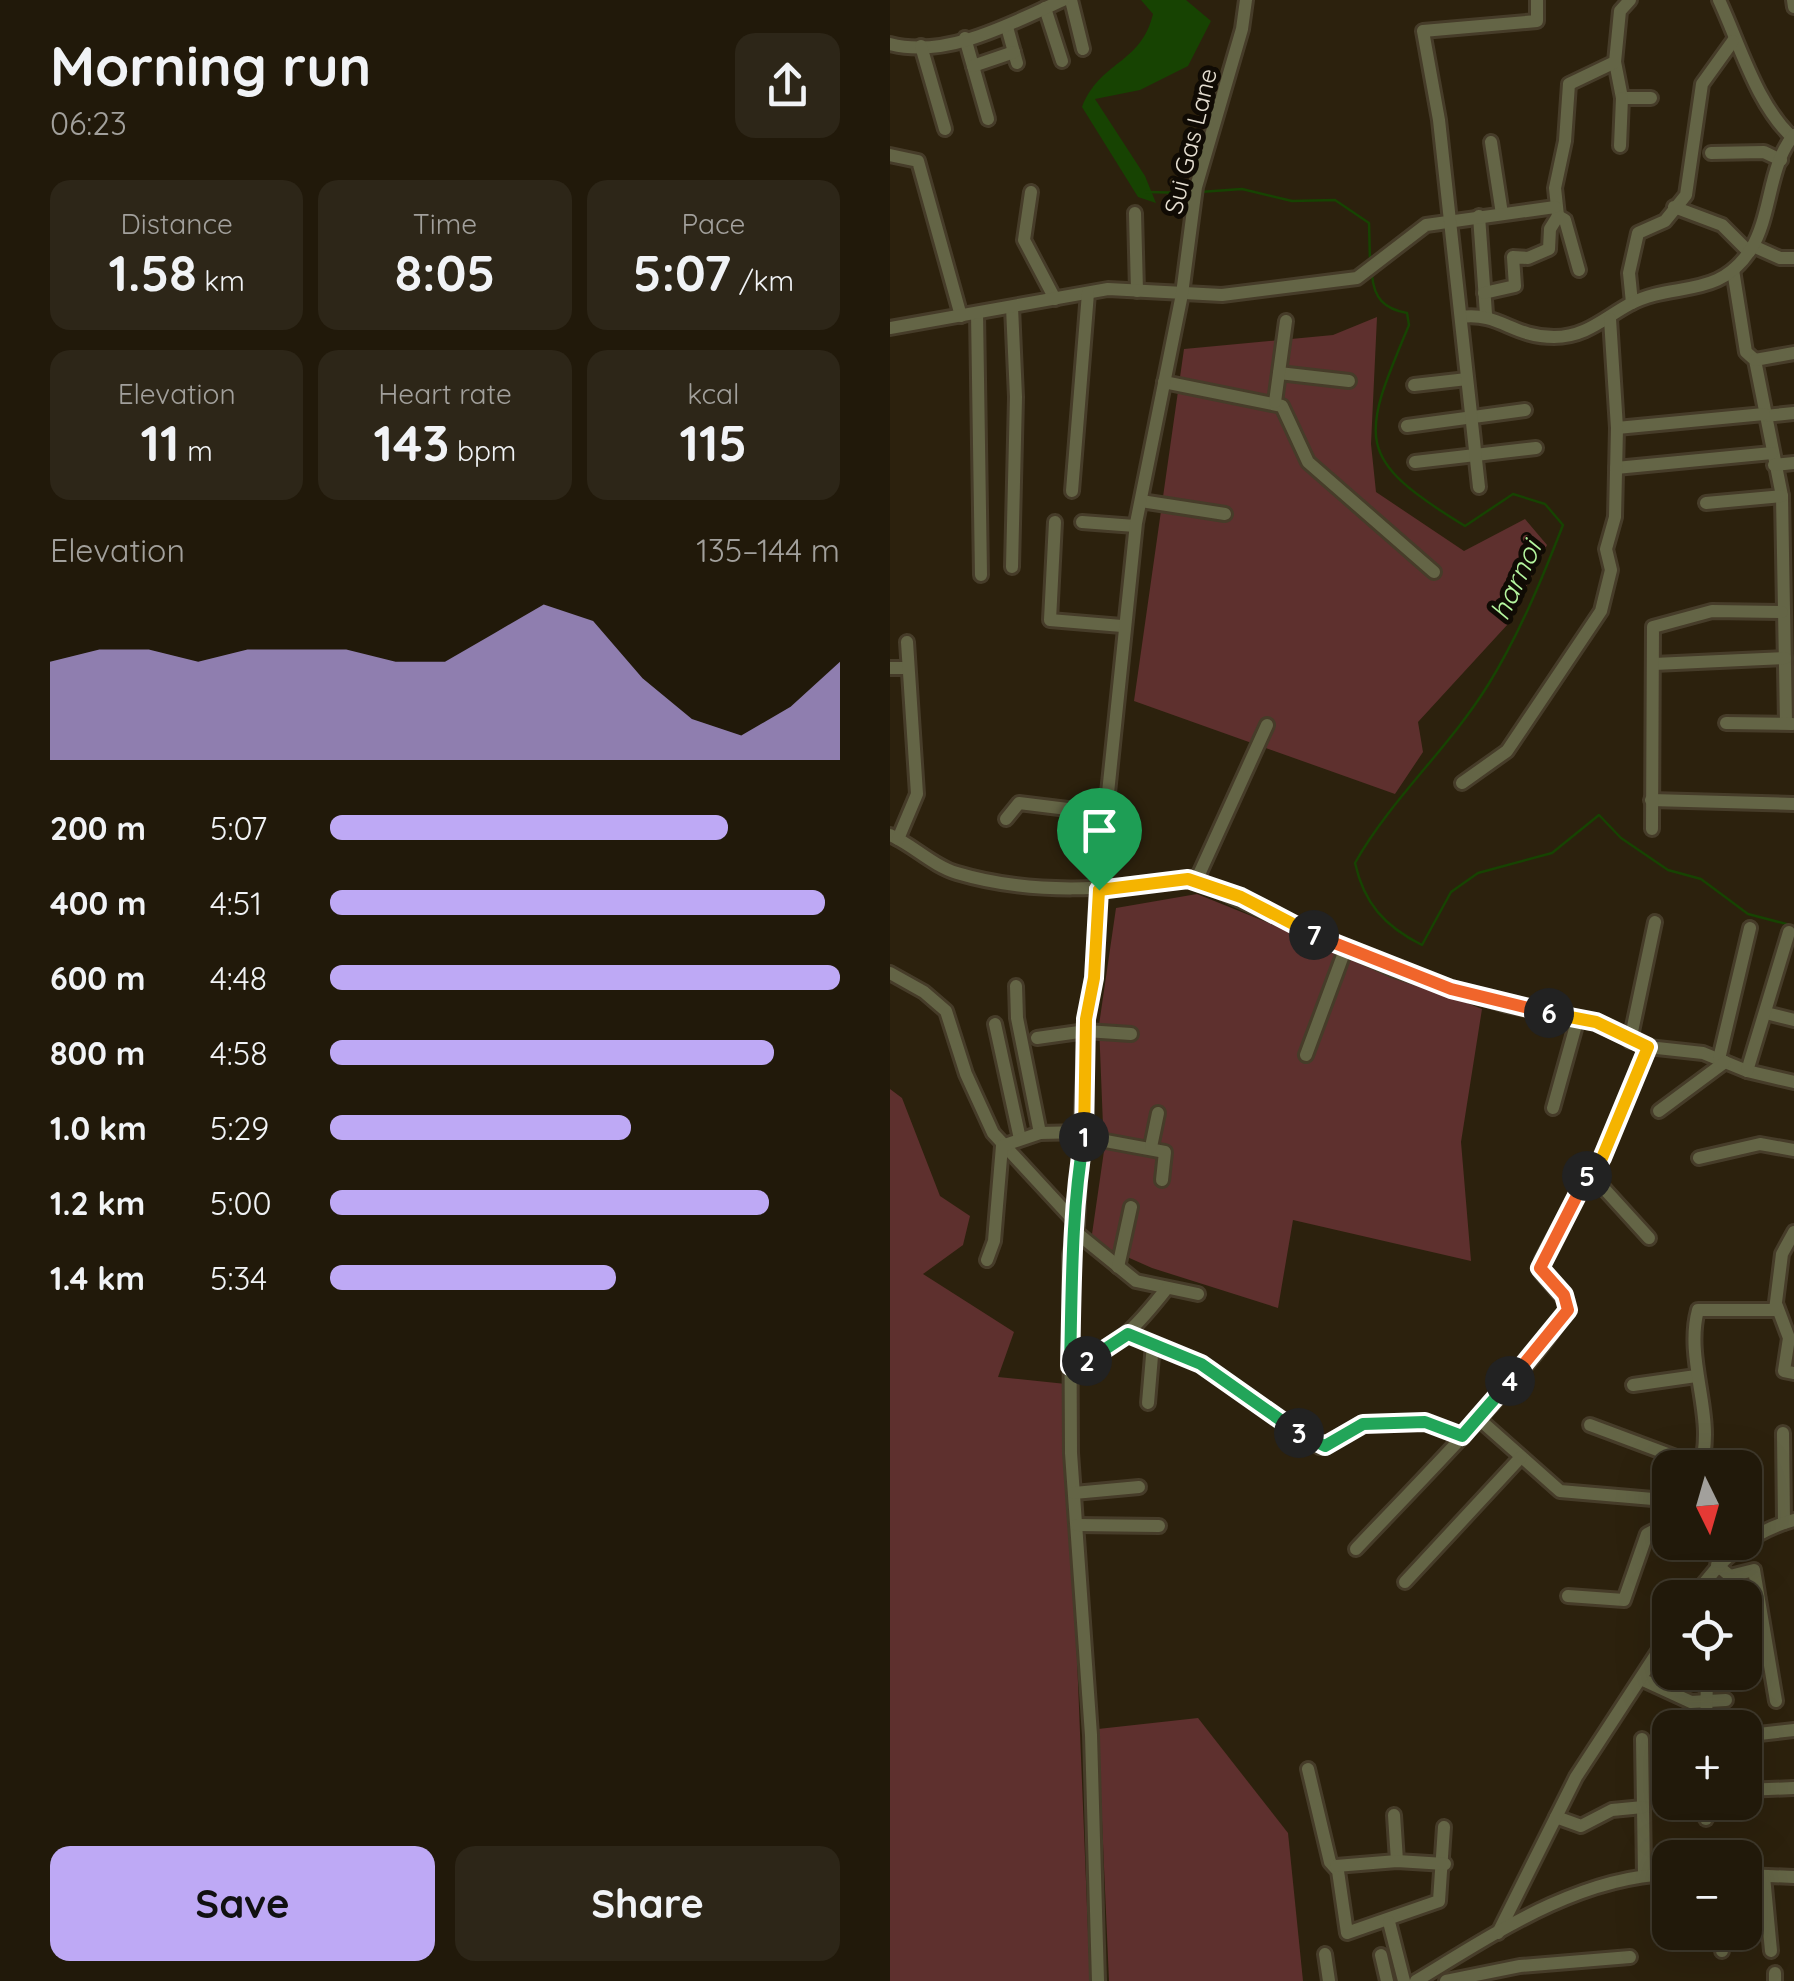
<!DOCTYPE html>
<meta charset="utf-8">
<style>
body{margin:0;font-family:Quicksand,sans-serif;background:#2d2618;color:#f1f3f6;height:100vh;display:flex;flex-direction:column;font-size:38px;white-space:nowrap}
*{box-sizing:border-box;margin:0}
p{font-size:32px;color:#a2a09c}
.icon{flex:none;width:55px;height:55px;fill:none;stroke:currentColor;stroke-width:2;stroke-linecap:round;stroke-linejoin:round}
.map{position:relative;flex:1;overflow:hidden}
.drawer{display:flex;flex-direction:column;background:#21190a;width:890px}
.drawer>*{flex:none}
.needle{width:65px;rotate:175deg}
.fabs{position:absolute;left:762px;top:1450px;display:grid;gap:20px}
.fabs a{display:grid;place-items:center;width:110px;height:110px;border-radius:20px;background:#21190a;box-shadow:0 10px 40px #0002,0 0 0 2px #3e382b;font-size:50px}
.pin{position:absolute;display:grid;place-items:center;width:85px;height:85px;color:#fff;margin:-102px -42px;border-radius:50% 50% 50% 0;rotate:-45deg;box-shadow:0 0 10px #0007}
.pin .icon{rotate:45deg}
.km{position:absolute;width:50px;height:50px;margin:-25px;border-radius:50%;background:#222;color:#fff;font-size:28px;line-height:50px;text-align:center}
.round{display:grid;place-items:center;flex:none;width:105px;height:105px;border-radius:20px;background:#2d2618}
.headline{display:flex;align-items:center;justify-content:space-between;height:170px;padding:0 50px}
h1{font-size:55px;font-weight:700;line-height:75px}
.stats{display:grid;grid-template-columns:repeat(3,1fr);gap:15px;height:170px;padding:10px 50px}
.stats div{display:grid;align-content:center;border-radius:20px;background:#2d2618;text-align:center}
.stats b{font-size:50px;font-weight:700}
.stats small{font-size:28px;font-weight:400}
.stats p{font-size:28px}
.chart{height:280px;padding:20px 50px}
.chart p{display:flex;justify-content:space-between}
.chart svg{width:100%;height:180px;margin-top:10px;fill:#bea9f5;opacity:.7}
.primary-button{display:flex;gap:20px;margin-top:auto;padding:20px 50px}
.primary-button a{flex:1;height:115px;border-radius:20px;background:#bea9f5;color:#111;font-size:40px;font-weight:700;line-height:115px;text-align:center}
.primary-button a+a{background:#2d2618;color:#f1f3f6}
ul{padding:0 50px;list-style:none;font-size:32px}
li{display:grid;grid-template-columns:160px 120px 1fr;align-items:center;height:75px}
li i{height:25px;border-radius:12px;background:#bea9f5}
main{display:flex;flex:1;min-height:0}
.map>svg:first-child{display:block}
</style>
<main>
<section class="drawer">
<div class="headline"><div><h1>Morning run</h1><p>06:23</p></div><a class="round"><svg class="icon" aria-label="share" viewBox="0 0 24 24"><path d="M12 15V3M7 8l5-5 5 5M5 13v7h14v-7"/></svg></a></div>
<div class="stats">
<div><p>Distance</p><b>1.58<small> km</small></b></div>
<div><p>Time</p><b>8:05</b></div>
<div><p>Pace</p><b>5:07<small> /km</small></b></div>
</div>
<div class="stats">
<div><p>Elevation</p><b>11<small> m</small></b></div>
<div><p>Heart rate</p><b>143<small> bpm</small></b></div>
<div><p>kcal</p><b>115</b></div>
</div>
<div class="chart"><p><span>Elevation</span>135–144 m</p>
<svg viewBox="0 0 160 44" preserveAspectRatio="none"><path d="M0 44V20L10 17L20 17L30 20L40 17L50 17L60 17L70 20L80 20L90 13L100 6L110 10L120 24L130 34L140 38L150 31L160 20V44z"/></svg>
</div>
<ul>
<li><b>200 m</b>5:07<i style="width:78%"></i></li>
<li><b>400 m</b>4:51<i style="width:97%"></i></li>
<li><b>600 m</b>4:48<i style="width:100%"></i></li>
<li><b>800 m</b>4:58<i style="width:87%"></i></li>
<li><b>1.0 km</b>5:29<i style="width:59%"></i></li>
<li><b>1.2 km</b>5:00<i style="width:86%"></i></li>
<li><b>1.4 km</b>5:34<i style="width:56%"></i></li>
</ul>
<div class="primary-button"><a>Save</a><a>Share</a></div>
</section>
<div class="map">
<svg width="904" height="1981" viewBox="0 0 904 1981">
<rect width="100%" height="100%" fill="#2c210d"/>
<g fill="#5e302e">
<polygon points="487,317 481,444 486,492 574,551 635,519 657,545 618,624 528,722 533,752 505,794 244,701 294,349 443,335"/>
<polygon points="307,894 592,1009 571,1142 581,1261 403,1220 388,1308 262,1268 201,1241 214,1151 209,1025 226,908"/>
<polygon points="0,1089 12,1098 50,1196 80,1216 73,1245 33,1274 124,1332 108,1377 176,1384 200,1981 0,1981"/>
<polygon points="308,1718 398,1833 413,1981 219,1981 208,1729"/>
</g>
<path fill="#174302" d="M251 0H296L321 21 298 66 250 90 205 99 255 176 266 203 248 197 192 107C210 61 251 64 263 14Z"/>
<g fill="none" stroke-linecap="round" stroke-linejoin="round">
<g stroke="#174302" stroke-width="2.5">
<polyline points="256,192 302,193"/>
<polyline points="310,192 352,189 402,201 445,200 479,223 480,262"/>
<path d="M482 275C484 298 494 309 517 313L519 325C471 439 463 458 575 526L623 494 655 504 673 525C652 579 629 635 598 685 559 748 501 799 465 863 474 903 494 926 532 945L561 892 588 873 662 853 709 815 731 838 778 870 811 879 858 914 904 926"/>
</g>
<g stroke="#463c29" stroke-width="18">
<g id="minor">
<polyline points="181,0 193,49"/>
<path d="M829 0C850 45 867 106 904 139"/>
<polyline points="903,0 904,7"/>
<polyline points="155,8 172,61"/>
<polyline points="117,27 127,63"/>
<polyline points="75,38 98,119"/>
<path d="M0 44C57 59 122 23 173 0"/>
<polyline points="31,46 55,129"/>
<polyline points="725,62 732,98 761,98"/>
<polyline points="83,66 124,52"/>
<polyline points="601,142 612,214"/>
<polyline points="730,146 732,98"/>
<polyline points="821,153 874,152 891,160"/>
<polyline points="0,155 28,161 71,316"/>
<polyline points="141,192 134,240 165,299"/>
<polyline points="784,207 832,225 859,252"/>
<polyline points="245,213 247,291"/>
<polyline points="589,216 596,314"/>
<polyline points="668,216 665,188 675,141 679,84 725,62 730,11 740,0"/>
<polyline points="863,246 890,258 904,258"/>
<polyline points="843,270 856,352 865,360 892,496 896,723"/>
<polyline points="594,293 625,286 623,257 638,258 659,249 660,229 668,216 675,220 689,270"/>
<polyline points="742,303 739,273 748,233 775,221 796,195 812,84 843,41"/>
<polyline points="122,307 126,397 122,567"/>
<polyline points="87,313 91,575"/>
<path d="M571 317C610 312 622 337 664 337 696 337 714 318 740 304 783 281 829 300 861 249 882 215 878 165 904 135"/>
<polyline points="0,328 218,289 332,295 467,278 536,225 665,207"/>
<polyline points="865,360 904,353"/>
<polyline points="389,373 459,381"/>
<polyline points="274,382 392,406 418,462 544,572"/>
<polyline points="524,385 577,379"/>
<polyline points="385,402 396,321"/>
<polyline points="875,416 904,413"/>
<polyline points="517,426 635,410"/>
<polyline points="727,428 874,414"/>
<polyline points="525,462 646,448"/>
<polyline points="884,465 904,463"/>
<polyline points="726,468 882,453"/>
<polyline points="589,487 549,120 533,31 647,21 647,0"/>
<polyline points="182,491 198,293"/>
<polyline points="251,501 335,514"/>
<polyline points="816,503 892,496"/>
<polyline points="165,522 160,620 232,626"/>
<polyline points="192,522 245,526"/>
<polyline points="764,664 895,658"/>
<polyline points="0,668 18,668"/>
<polyline points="836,723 902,724"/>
<polyline points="572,783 617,751 711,611 721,570 716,549 725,517 727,428 720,319"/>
<polyline points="761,800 904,804"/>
<polyline points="116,819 129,803 218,814"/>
<polyline points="762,829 763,627 822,611 892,612"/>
<path d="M0 835C23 845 43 866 67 873 144 896 220 889 298 879L312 883 505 970 616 1005 706 1023 758 1047 813 1053 857 1071 904 1082"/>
<polyline points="8,839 27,794 17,642"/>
<polyline points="306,881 377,725"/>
<polyline points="0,973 34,992 56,1011 76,1074 103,1133 187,1224 180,1255 181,1453 201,1735 208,1981"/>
<polyline points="126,986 127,1018 150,1133"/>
<polyline points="876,1013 904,1020"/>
<polyline points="105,1024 130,1139"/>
<polyline points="147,1038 196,1031 241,1034"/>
<polyline points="740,1041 765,922"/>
<polyline points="416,1055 455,950"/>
<polyline points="829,1059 860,928"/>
<polyline points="857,1071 899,932"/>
<polyline points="663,1108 688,1018"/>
<polyline points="769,1111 835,1062"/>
<polyline points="194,1137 275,1152 272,1180"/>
<polyline points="261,1147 268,1113"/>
<polyline points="809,1158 870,1144 904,1150"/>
<polyline points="699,1172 759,1238"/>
<polyline points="187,1224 196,1019 204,978 207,899 246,523 292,294 306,187 352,29 356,0"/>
<polyline points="187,1233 246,1281 308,1294"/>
<polyline points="97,1260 104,1241 112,1146 150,1133 194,1132"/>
<polyline points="228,1267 241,1207"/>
<polyline points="887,1306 899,1338 894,1371 904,1373"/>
<polyline points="238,1334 311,1364 430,1447 473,1424 535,1422 572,1436"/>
<path d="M180 1366C221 1357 252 1320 277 1288"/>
<polyline points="743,1385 806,1376"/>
<polyline points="258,1403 263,1344"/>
<polyline points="590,1420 670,1491 763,1499 780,1506"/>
<polyline points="700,1425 810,1466"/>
<polyline points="893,1433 894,1523"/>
<path d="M810 1468C827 1418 794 1362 808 1310H885L892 1254 904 1232"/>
<polyline points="184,1493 249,1487"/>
<polyline points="187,1525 269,1526"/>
<path d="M466 1549C497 1515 680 1332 677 1302L651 1272 652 1260 699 1172 712 1158 758 1047"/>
<polyline points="827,1565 840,1576 864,1570 886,1701"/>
<polyline points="515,1582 631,1457"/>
<polyline points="678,1596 734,1600 757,1534 767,1529 780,1533"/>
<path d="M803 1598C829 1561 859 1532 904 1520"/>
<polyline points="751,1679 801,1702 836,1700"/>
<polyline points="816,1728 817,1675"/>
<polyline points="860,1735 904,1730"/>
<polyline points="752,1739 754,1875"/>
<polyline points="418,1769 440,1862 448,1871 457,1933 549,1901 554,1827"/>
<polyline points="855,1790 904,1788"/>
<polyline points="504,1815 507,1861"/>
<polyline points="666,1817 691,1826 722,1810 753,1807"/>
<polyline points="816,1819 816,1802"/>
<polyline points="446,1866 507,1861 555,1864"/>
<polyline points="855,1875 904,1877"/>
<polyline points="874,1876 881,1951"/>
<polyline points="499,1922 514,1981"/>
<polyline points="831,1932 832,1951"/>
<polyline points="608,1933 686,1777 780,1633"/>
<polyline points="435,1954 439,1981"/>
<polyline points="491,1955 497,1981"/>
<path d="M526 1981C604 1934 687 1877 780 1874"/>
<polyline points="556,1981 630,1966 740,1957"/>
<polyline points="885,1981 885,1973"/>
</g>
</g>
<use href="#minor" stroke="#646546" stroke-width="12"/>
</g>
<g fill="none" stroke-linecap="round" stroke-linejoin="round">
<g stroke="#fff" stroke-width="20">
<polyline id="split-1" points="194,1137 196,1019 204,978 209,890"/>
</g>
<g stroke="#fff" stroke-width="20">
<path id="split-2" d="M194 1137C181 1213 182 1289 180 1366L197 1361"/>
</g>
<g stroke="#fff" stroke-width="20">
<polyline id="split-3" points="197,1361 238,1334 311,1364 409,1433"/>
</g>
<g stroke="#fff" stroke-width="20">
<polyline id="split-4" points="409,1433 435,1446 473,1424 535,1422 572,1436 620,1381"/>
</g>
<g stroke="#fff" stroke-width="20">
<polyline id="split-5" points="620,1381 678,1310 674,1295 650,1268 697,1176"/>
</g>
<g stroke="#fff" stroke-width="20">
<polyline id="split-6" points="659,1013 706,1022 758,1047 712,1158 697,1176"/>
</g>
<g stroke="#fff" stroke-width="20">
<polyline id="split-7" points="424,935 561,989 659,1013"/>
</g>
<g stroke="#fff" stroke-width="20">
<polyline id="split-8" points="209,890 298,879 351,897 424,935"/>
</g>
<use href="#split-1" stroke="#f5b400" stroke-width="12"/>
<use href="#split-2" stroke="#22a559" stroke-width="12"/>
<use href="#split-3" stroke="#22a559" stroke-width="12"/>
<use href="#split-4" stroke="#22a559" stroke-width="12"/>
<use href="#split-5" stroke="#f0652b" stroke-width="12"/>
<use href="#split-6" stroke="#f5b400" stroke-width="12"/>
<use href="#split-7" stroke="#f0652b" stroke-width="12"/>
<use href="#split-8" stroke="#f5b400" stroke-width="12"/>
</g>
<g text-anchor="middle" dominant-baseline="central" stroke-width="10" stroke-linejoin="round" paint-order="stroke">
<g font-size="25" fill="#e6dfd2" stroke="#100b04">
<text transform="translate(300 141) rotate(-76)">Sui Gas Lane</text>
</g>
<g font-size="28" font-style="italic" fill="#b5f79f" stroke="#100b04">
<text transform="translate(625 580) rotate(-65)">harnoi</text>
</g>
</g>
</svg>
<div class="fabs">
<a><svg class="needle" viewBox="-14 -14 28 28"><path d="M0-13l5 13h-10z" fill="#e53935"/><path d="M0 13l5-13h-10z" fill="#a2a09c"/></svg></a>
<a><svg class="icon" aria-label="locate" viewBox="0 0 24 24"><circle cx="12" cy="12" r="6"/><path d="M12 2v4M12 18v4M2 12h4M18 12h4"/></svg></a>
<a>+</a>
<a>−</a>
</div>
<div class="pin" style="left:209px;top:890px;background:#1e9e55"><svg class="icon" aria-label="arrive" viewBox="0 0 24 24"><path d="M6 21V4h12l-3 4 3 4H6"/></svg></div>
<b class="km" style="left:194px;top:1137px">1</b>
<b class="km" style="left:197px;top:1361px">2</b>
<b class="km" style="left:409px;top:1433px">3</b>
<b class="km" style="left:620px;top:1381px">4</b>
<b class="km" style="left:697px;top:1176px">5</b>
<b class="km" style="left:659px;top:1013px">6</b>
<b class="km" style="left:424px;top:935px">7</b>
</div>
</main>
